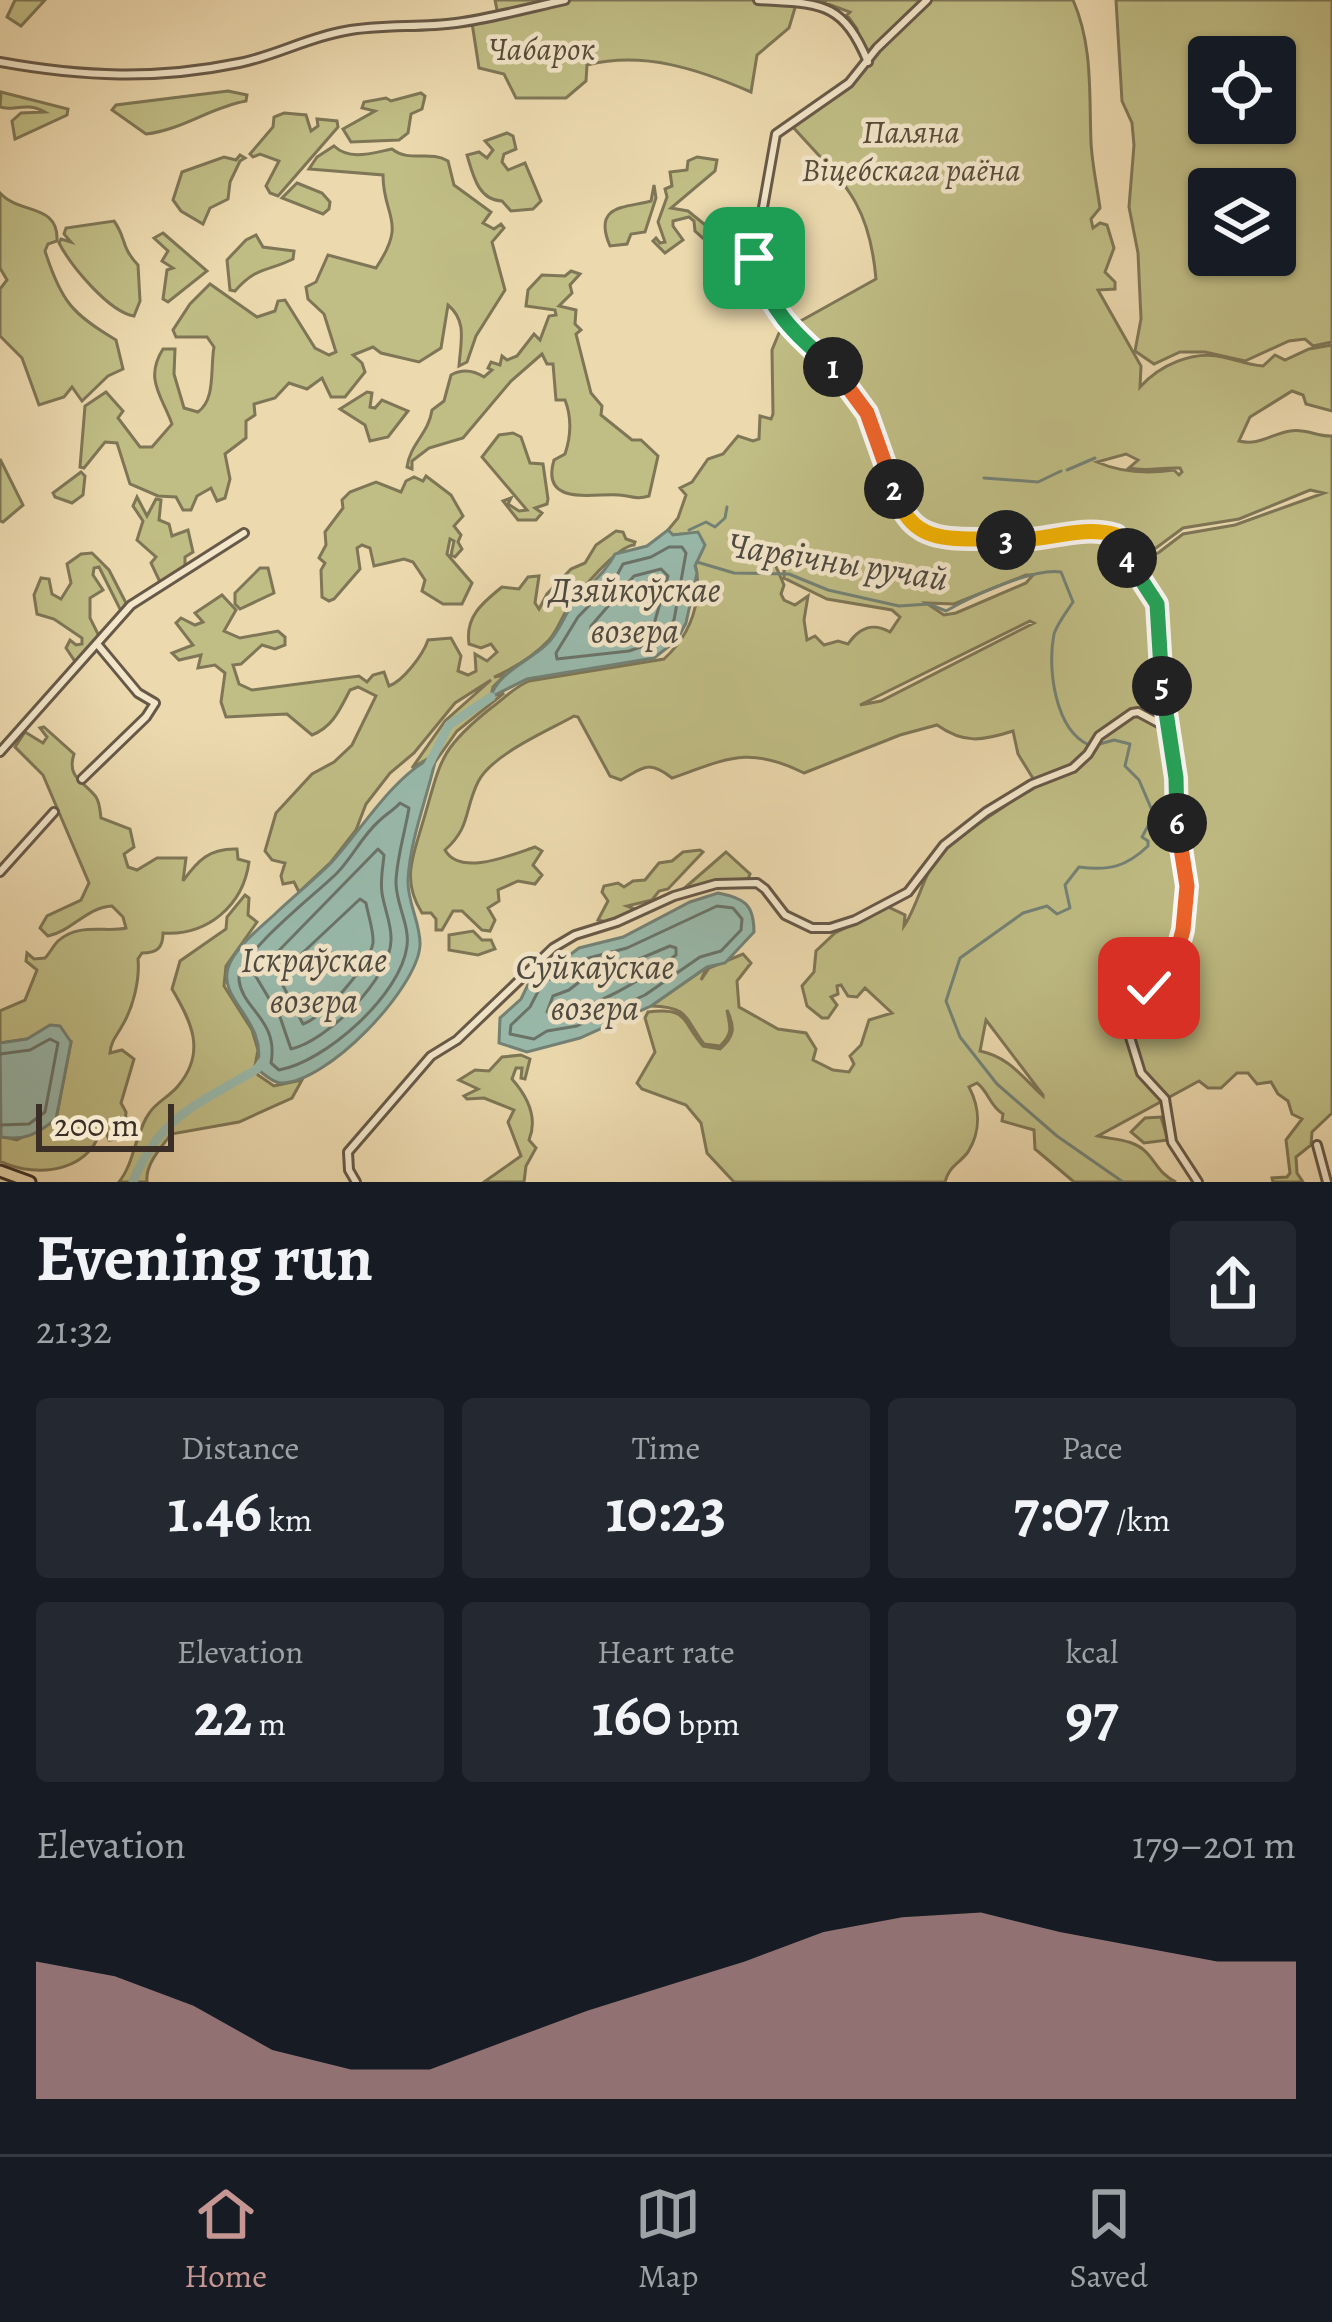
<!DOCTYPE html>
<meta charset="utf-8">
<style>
body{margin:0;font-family:Alegreya,serif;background:#242831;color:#f1f3f6;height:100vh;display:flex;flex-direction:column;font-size:45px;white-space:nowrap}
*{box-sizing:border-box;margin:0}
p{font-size:39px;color:#9ea1a6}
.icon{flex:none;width:66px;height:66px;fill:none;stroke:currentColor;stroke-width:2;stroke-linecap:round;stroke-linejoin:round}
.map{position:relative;height:1182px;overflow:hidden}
.side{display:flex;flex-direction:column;background:#171b24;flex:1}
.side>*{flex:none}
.fabs{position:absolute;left:1188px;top:36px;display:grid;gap:24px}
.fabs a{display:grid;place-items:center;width:108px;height:108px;border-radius:12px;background:#171b24;box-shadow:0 3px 9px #0004;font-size:60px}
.scale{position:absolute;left:36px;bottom:30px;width:138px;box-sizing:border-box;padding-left:12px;border:6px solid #3b2e26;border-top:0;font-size:33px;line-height:42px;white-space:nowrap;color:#3b2e26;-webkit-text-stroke:9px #f3e6ca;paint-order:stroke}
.pin{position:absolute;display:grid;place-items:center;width:102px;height:102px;color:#fff;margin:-51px;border-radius:24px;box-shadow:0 6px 18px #0006}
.km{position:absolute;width:60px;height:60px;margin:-30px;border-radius:50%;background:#222;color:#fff;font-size:33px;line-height:60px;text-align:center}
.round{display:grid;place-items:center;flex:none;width:126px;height:126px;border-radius:12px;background:#242831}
.headline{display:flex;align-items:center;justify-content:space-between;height:204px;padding:0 36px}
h1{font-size:66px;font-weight:700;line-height:90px}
.figures{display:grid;grid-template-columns:repeat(3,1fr);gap:18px;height:204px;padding:12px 36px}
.figures div{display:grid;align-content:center;border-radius:12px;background:#242831;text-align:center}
.figures b{font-size:60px;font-weight:700}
.figures small{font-size:33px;font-weight:400}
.figures p{font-size:33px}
.chart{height:336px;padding:24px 36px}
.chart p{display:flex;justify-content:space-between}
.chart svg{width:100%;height:216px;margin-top:12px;fill:#c59692;opacity:.7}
.dock{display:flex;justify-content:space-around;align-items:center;height:168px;border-top:3px solid #363941;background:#171b24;font-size:33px;color:#9ea1a6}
.dock a{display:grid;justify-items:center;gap:6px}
.dock .active{color:#c59692}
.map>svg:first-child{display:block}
</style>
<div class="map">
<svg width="1332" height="1182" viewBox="0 0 1332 1182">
<rect width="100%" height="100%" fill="#ecd9ae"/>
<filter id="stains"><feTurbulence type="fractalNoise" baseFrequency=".00167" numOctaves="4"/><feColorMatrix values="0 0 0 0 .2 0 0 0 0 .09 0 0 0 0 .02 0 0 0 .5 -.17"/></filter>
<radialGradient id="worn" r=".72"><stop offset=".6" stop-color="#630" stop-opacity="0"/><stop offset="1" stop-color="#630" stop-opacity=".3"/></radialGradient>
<g fill="#c0bd85" stroke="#7e7656" stroke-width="3" fill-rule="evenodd">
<polygon points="15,0 45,0 21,26 7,17"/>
<path d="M495 0H824L823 5 797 1 789 28 757 55 751 92C698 69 644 51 587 65L586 81 566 98H516L504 74 479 68 472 23 498 15Z"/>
<path d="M826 0H1073C1093 46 1089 92 1091 142 1092 164 1097 186 1100 208L1091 219 1093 228 1100 223 1107 225 1114 248 1105 272 1115 282V289L1098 290 1141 366 1140 387C1160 365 1193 350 1223 357 1237 360 1247 365 1263 366L1275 355 1285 360 1309 349 1332 345V411L1306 404 1303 395 1292 391 1250 417 1239 441C1259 446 1271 434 1290 431 1306 428 1317 437 1332 436V1113L1312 1132 1311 1145 1296 1157 1297 1173 1303 1182H1273L1272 1178 1287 1177 1290 1173 1286 1140 1302 1119 1292 1114 1288 1101 1278 1094 1271 1082 1257 1084 1248 1073H1237L1221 1088H1208L1199 1081 1098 1136C1115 1140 1134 1139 1147 1153 1158 1165 1160 1174 1176 1182H1074L1035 1149 1034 1130 1002 1121 1003 1114C989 1105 989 1092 977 1083L969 1087C980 1108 981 1131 968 1152 959 1164 949 1166 945 1182H734L707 1153 701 1123 686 1105 642 1089 637 1083 655 1052 645 1018 648 1012C689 1007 681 1021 703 1046L720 1049C735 1036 735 1027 727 1010 729 1025 735 1032 720 1046L704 1044C684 1018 690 1007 651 1006L707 967 701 980 709 968 743 954 751 963 737 981 739 1007 778 1029 806 1033 816 1049 813 1060 833 1070 849 1072 854 1064 850 1056 861 1045 869 1020 892 1013 865 988 857 997 848 996 841 985 837 986 838 994 831 997 837 1005 828 1018H822L807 1006 802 986 814 972 816 951 835 933 888 907 905 915 904 926C917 907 924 874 937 858 958 831 1022 801 1034 780L1018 754 1013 731C982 741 964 744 937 725L900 735 804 773C748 745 727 759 672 778 648 759 643 768 621 780L610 776 578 717 574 716C548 731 492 754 478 782 464 810 471 827 445 850 460 877 511 855 535 847L542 851 533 865 542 875 535 884 518 881 498 890 499 901 488 908 495 920 490 931 482 930 462 911H453L442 930H436V919L431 913H422C402 881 412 859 422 825 441 762 437 751 491 708 505 698 513 688 529 681L664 659C701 625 708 575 682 534L672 535 668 530 678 518 686 495 680 488 692 482 708 459 723 454 738 436 753 441 759 439 760 416 771 419 773 414 772 350 779 333 876 279C869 199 842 182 792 126L848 89 866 68 857 29 847 15 850 12 825 3ZM1126 454 1138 460 1129 468C1148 472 1161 467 1180 468L1182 472 1179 475 1174 470C1147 474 1122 473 1097 462ZM1310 490 1324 493 1235 525 1183 534 1158 553 1148 555 1140 548 1142 541 1145 550 1152 551 1183 528 1239 519ZM767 546 784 559V578L827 599 892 610 900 617 890 632C872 622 859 628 848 644L838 641 824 645 815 636 807 640 804 620 808 596 795 605 784 600 781 594 784 585ZM1026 575H1033L1026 583 956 613 944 615 926 603 954 604ZM1030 621 1034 623 881 701 860 705ZM986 1020 1043 1095V1096C1022 1077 1009 1057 980 1051Z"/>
<path d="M1116 0H1332V342L1313 346 1305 339 1289 341 1245 361 1205 352H1180L1154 364 1135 351 1141 319 1138 253 1129 207 1134 145 1132 123 1122 101ZM1209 57H1275V123H1209ZM1209 189H1275V255H1209Z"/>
<path d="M228 91 247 95 246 101C211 107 182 130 146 134L112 110 116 105Z"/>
<path d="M1 92 68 109 67 115 15 139 12 121 21 113 45 112C26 101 12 112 0 107Z"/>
<polygon points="421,93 425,96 422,109 411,114 408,133 399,140 351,142 343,129 375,111 362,108 364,102 386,98 391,101"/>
<polygon points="284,113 306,115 311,131 318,126 317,119 337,121 338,127 278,196 270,193 266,186 279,161 260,154 253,157 250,154 273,127 274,117"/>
<path d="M507 133 513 136 516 149 504 154 502 162 508 170 525 163 541 201 533 209 511 211 502 201C478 200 473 175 467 155L479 152 487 158 493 150 485 141Z"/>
<path d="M334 146C350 161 372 153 392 149 410 163 430 150 448 161L454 185 491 212 483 223 494 229 501 224 504 228 492 242 505 290 476 336 467 362 459 366C461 340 467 321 448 305L441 348 419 362 381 353 373 347 353 355 362 363 365 372 345 397H331L322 378 307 389 289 383 275 398 254 404 255 415 246 421V438L225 454 230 479 225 498 217 501 211 488 197 496 191 510H183L176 497 158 496 130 484 117 443 105 442 84 468 80 467 85 406 106 392 123 411 118 418 140 447H152L172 424C162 396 144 379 163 349H175L174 374 184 408 198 412C216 399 210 369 214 347L207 337H176L173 330 190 304 210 284 257 317 275 311 278 301 285 300 315 348 329 355 336 352 324 314 308 299 306 287 316 282 328 255 376 268C408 220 383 218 383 175L309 169 317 157Z"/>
<polygon points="240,155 245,158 240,161 230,182 228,199 210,208 203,224 181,211 173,200 182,172 224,157 236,160"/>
<polygon points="697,157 717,160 715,171 671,208 688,211 704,224 712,221 716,236 704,239 695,231 694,221 689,217 673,221 673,226 683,240 665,253 653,241 656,238 660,243 665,242 658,222 667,197 665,189 672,186 670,172 687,170 688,161"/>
<polygon points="297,183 322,193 330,202 329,209 323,214 282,198"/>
<path d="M654 185 656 198 645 232 631 234 627 244 610 246C592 204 626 208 651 201Z"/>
<path d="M0 193C20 215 59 203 57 241L48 244 45 251C61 301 72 314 116 340L123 369 108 376 82 401 72 387 64 397 39 405 22 358 0 336V289L7 280 0 268Z"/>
<path d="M114 221C127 239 120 246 138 265L140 301 134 316C109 312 71 266 59 243L61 239 71 242 64 234 66 228Z"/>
<polygon points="163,233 207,271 168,302 163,299 167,270 173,268 162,261 168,251 154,238"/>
<path d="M256 235 263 247 294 251 293 259C267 272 257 266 235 291L230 290 227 260 246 240Z"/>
<path d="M571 271 580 274 570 285 572 293 559 306 576 310 575 324 581 330 576 334 591 393 602 406 601 415 632 440H641L658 456 649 496C636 500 632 496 619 495 594 493 540 507 554 460L565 454C571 436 572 418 565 400H556L553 364H547L542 354 511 381 463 438 429 448 412 461V469L407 467C410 444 429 433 432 410L444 401 451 375C462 369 473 370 484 377L492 370 488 368 491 362 500 365 502 356 507 360 517 356 534 334 540 340 549 316 556 315 555 310 526 306 528 290 542 275 565 276Z"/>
<polygon points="367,392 372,393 370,407 375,408 382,400 408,411 388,437 370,441 365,425 340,409"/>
<polygon points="513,433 521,437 530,463 543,464 548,499 547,504 535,508 542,513 536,520 518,520 503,501 511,498 508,504 519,511 527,510 482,457 499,435"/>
<polygon points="0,459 23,505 3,522 0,521"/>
<polygon points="81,472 85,476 83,495 72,503 55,497 53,493"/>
<polygon points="426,476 451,495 463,516 454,526 461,535 458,542 462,549 455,557 451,555 454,541 450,539 447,554 472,583 462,604 443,604 422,591 425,580 413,562 404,559 374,566 370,548 362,545 357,548 360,569 334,599 329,601 322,597 321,570 325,563 319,558 326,545 325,532 343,508 342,500 350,492 376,482 401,492 406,481 414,477 423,481"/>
<polygon points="137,497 147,516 156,499 161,500 159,520 169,524 172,536 188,530 193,552 185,557 185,567 160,582 151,563 156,557 137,540 143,521 133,506"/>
<path d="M616 531 623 532 626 539 635 542 634 545C617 546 579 592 568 608 561 618 558 630 549 640 534 656 514 668 494 677L505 675 493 687 491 696 504 693 457 731 435 762 431 757 412 768 445 721 491 680 455 703 414 753 390 773 366 804 356 830 331 862 299 892 294 882 283 884 281 876 285 863 272 860 265 851 276 813 312 774 334 762 352 745 376 696 358 687 350 690C340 709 333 727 312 735L287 714 226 717 221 702 225 673 215 665 198 668 201 655 179 660 172 653 193 645 176 623 181 618 195 625 203 622 195 613 222 595 236 610 224 631 240 638 278 631 285 637V645L275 649 262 645 241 664 233 665 239 684 252 690 359 676 367 682 373 675 384 672 389 686C403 681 423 655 428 640L451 638 461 656 458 671 468 675 476 671 475 654 487 661 497 652 491 644 481 648 469 644C465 617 482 603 502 587L519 589 528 577 539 576 535 603 539 609 547 594 571 569 585 563 596 545Z"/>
<polygon points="92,553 109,570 126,603 121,611 99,567 94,568 93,575 103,590 90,598 90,618 99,636 76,663 66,648 70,640 76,645 82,644 82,638 54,619 37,614 34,595 41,578 49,579 52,594 61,599 71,583 67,564 81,554"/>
<polygon points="260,568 268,568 274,593 240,609 235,604 235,593"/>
<path d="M44 727 74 754C66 778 85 782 96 797 100 803 100 811 101 818L130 829 134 847 124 854 128 867 137 870 157 858H186L183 881C198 860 210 848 237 849L238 859 249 862C243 906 207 936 163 933 163 948 157 953 142 953L138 959C140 980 133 1008 122 1026 116 1037 111 1041 110 1053L122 1050 134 1059 121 1103 126 1112 124 1138 109 1140 102 1121C97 1171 38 1180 0 1161V1136L17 1140 56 1119 71 1042 27 1039 0 1043V1011L25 1000 37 970 26 961 27 953 34 959 45 958C50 953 53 946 58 941 79 922 107 933 126 928L123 917 112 906C87 907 72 931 48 936L40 928 47 916 81 900 89 883 43 775 15 747 25 732 43 743 47 737 40 728Z"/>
<polygon points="700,850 703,852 668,889 659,891 652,900 627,906 635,909 606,922 598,920 608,901 602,892 604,886 618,883 624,887 633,881 645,880 659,863 672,861 683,852"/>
<polygon points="726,852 750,874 748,879 715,882 680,892"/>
<path d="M245 895 249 898 248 915 257 922 226 966 224 986 252 1030 258 1050 255 1066 258 1075 274 1086 302 1080 292 1098 239 1122 171 1134C161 1148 145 1164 147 1182H119C135 1162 135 1132 150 1112 157 1102 170 1096 178 1086 207 1052 191 1021 172 989L180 961 226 929 227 917Z"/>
<polygon points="473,931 482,940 491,940 495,949 478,955 449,950 449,935"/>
<path d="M521 1055 530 1059 525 1079 521 1078 522 1068H516L512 1079C527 1096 538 1118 529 1140L536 1148 526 1166 524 1182H484L521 1156 508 1122 514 1110 484 1098 467 1099 464 1096 478 1089 459 1080 475 1070 489 1071 502 1057Z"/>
<polygon points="1161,1117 1168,1140 1144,1143 1131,1132 1145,1118"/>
</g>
<g fill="#99baac" stroke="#738276" stroke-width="3">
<path d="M668 530 673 535 698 532 705 545 695 566 697 573 686 623 677 640 654 658 527 679 491 697C496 674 529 661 546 645 556 636 561 624 567 613 580 590 603 578 615 554L647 546Z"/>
<path d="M432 757 435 762C426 801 410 840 408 880 407 902 421 924 420 945 418 988 326 1085 280 1083 272 1082 264 1074 257 1069 269 1020 218 1002 228 968 234 948 261 927 276 913 294 896 314 880 331 863 363 828 390 780 432 757Z"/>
<path d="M718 893C744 898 754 904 754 932L725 963 707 967 651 1006 580 1038 527 1052 499 1043 500 1018 521 999 535 970 554 967 579 948 623 937 690 902Z"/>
<path d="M50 1025 60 1026 71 1042 56 1119C37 1134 25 1141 1 1137L0 1043 27 1039Z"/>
</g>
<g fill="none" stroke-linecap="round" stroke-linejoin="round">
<g stroke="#6a7469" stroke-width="3">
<polygon points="669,547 682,547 686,553 674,620 658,641 629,651 557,659 556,653 578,617 615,579 623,564 651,557"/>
<polygon points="661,569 668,576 654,624 627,635 590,639 591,626 634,576"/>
<path d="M400 803 409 808C405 832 397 857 396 881 395 902 410 925 407 946 401 995 325 1062 279 1070L271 1063C279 1020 242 1009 239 980 236 955 320 891 338 872 353 856 363 835 379 821 386 814 394 810 400 803Z"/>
<path d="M378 849 384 855C383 867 380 880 382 893 384 908 392 925 391 940 391 978 326 1042 291 1049L280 1017 255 975Z"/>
<path d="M360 899 366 903C368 915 374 931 373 943 369 966 324 1017 303 1024L278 976Z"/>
<polygon points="717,906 733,908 742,919 741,930 721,951 700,957 645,995 577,1026 547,1031 534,1039 510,1034 511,1025 530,1007 544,980 560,978 585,959 627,948"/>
<path d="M670 946 676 948V955C639 981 597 1008 553 1015L547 1012 553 996 569 990 592 972 632 962Z"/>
<polyline points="0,1054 30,1050 50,1039 58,1043 45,1112 29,1124 0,1125"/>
</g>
<g stroke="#738276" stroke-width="3">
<polyline points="1067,470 1095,458"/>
<polyline points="984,478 1038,482 1061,471"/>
<polyline points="689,530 706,522 715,527 725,518 727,507"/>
<path d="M697 562 734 573 789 574 828 590 899 606 929 604 946 611C972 596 1032 568 1061 572L1073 602C1067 611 1057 624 1054 634 1047 668 1055 730 1089 745"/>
<path d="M1096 745 1114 740 1130 744 1125 766 1139 780 1154 815 1142 837 1148 841V846C1126 867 1109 871 1079 867L1065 885 1070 908 1057 914 1047 906 1023 913 960 958 946 1001 960 1037 997 1084 1057 1136 1123 1182"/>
</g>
<g stroke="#99baac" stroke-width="9">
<polyline points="428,766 449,725 491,697"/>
<path d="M133 1182C159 1116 199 1104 257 1069L262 1062"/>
</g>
<g stroke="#675948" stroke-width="12">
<g id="minor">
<path d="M758 0C820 4 842 0 868 62"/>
<polyline points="927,0 877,48 849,83 776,134 754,258 761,285 790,328 850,385 867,414 906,520 919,530 953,540 1026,542 1104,531 1116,535 1158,604 1165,726 1176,778 1177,825 1187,886 1183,930 1173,964 1134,1007 1129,1034 1141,1073 1165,1099 1172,1142 1198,1182"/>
<path d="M0 62C83 77 156 80 239 63 275 56 309 37 345 31 382 24 419 28 456 23 493 18 529 8 565 0"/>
<polyline points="0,752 131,605 244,533"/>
<polyline points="82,779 146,717 155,703 138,693 98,645"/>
<polyline points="0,872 54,812"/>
<polyline points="1317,1145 1327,1182"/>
<polyline points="356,1182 349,1170 348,1152 431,1056 457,1040 553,948 575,935 617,922 674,896 716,884 757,883 765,889 785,915 812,928 830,928 855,920 908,892 944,845 986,812 1032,784 1073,768 1088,754 1099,736 1132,713 1138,712 1164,726"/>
</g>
</g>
<g stroke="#3b2e26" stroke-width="15">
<polyline id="major" points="0,1171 30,1182"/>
</g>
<use href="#minor" stroke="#f3e6ca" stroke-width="6"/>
<use href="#major" stroke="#ecd9ae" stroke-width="9"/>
</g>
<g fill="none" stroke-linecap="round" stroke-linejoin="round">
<g stroke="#fff" stroke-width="24">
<path id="split-1" d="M754 258C768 310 794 333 833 367"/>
</g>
<g stroke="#fff" stroke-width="24">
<polyline id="split-2" points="833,367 867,413 894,489"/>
</g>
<g stroke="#fff" stroke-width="24">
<path id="split-3" d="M894 489C912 550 954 536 1006 540"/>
</g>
<g stroke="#fff" stroke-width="24">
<path id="split-4" d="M1006 540C1044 543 1079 524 1116 535L1127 558"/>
</g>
<g stroke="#fff" stroke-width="24">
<polyline id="split-5" points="1127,558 1157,604 1162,686"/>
</g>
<g stroke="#fff" stroke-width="24">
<polyline id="split-6" points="1162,686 1176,778 1177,823"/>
</g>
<g stroke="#fff" stroke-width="24">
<polyline id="split-7" points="1175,959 1183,930 1187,886 1177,823"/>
</g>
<g stroke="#fff" stroke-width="24">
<polyline id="split-8" points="1149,988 1170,971 1175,959"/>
</g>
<use href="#split-1" stroke="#22a559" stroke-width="15"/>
<use href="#split-2" stroke="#f0652b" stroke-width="15"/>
<use href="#split-3" stroke="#f5b400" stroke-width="15"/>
<use href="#split-4" stroke="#f5b400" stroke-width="15"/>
<use href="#split-5" stroke="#22a559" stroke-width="15"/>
<use href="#split-6" stroke="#22a559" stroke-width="15"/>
<use href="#split-7" stroke="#f0652b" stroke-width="15"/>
<use href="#split-8" stroke="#f5b400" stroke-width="15"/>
</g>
<g text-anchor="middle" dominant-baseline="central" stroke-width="9" stroke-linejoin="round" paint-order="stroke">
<g font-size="33" font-style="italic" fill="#564b39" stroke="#f3e6ca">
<text x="542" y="48">Чабарок</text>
<text x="911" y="131">Паляна<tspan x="911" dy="38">Віцебскага раёна</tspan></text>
</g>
<g font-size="36" font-style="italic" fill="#4e4a41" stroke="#f3e6ca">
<text transform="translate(838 561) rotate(9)">Чарвічны ручай</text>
<text x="635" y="589">Дзяйкоўскае<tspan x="635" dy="41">возера</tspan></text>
<text x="314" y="959">Іскраўскае<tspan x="314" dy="41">возера</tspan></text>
<text x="595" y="966">Суйкаўскае<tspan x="595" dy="41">возера</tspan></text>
</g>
</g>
<rect width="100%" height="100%" filter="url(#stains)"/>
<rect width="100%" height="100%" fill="url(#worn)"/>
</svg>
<div class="fabs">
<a><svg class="icon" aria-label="locate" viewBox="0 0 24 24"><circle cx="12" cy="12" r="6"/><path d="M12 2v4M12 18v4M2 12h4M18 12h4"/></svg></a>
<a><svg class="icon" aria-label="layers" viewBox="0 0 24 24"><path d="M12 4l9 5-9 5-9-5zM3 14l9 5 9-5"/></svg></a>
</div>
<div class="scale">200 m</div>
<div class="pin" style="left:754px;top:258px;background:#1e9e55"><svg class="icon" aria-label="arrive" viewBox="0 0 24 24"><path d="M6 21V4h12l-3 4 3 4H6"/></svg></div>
<div class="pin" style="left:1149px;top:988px;background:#d93025"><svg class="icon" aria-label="check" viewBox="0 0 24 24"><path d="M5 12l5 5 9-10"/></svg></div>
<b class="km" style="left:833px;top:367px">1</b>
<b class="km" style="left:894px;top:489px">2</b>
<b class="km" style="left:1006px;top:540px">3</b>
<b class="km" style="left:1127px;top:558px">4</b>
<b class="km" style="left:1162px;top:686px">5</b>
<b class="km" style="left:1177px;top:823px">6</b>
</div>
<section class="side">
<div class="headline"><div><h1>Evening run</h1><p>21:32</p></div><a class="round"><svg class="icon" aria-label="share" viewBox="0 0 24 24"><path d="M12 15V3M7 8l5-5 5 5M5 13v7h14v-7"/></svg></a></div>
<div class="figures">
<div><p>Distance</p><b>1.46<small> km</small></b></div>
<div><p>Time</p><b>10:23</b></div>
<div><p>Pace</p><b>7:07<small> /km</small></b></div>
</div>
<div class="figures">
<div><p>Elevation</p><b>22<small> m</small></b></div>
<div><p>Heart rate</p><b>160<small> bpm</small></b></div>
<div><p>kcal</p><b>97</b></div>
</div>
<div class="chart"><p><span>Elevation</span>179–201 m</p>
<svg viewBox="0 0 160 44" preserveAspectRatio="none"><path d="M0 44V16L10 19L20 25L30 34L40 38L50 38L60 32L70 26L80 21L90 16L100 10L110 7L120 6L130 10L140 13L150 16L160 16V44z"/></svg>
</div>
</section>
<nav class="dock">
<a class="active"><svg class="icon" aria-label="home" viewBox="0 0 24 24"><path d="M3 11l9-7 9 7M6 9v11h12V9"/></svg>Home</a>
<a><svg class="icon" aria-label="map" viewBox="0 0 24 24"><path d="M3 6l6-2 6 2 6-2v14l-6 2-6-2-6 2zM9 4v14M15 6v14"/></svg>Map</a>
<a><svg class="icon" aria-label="saved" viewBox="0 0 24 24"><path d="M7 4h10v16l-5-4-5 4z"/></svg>Saved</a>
</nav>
